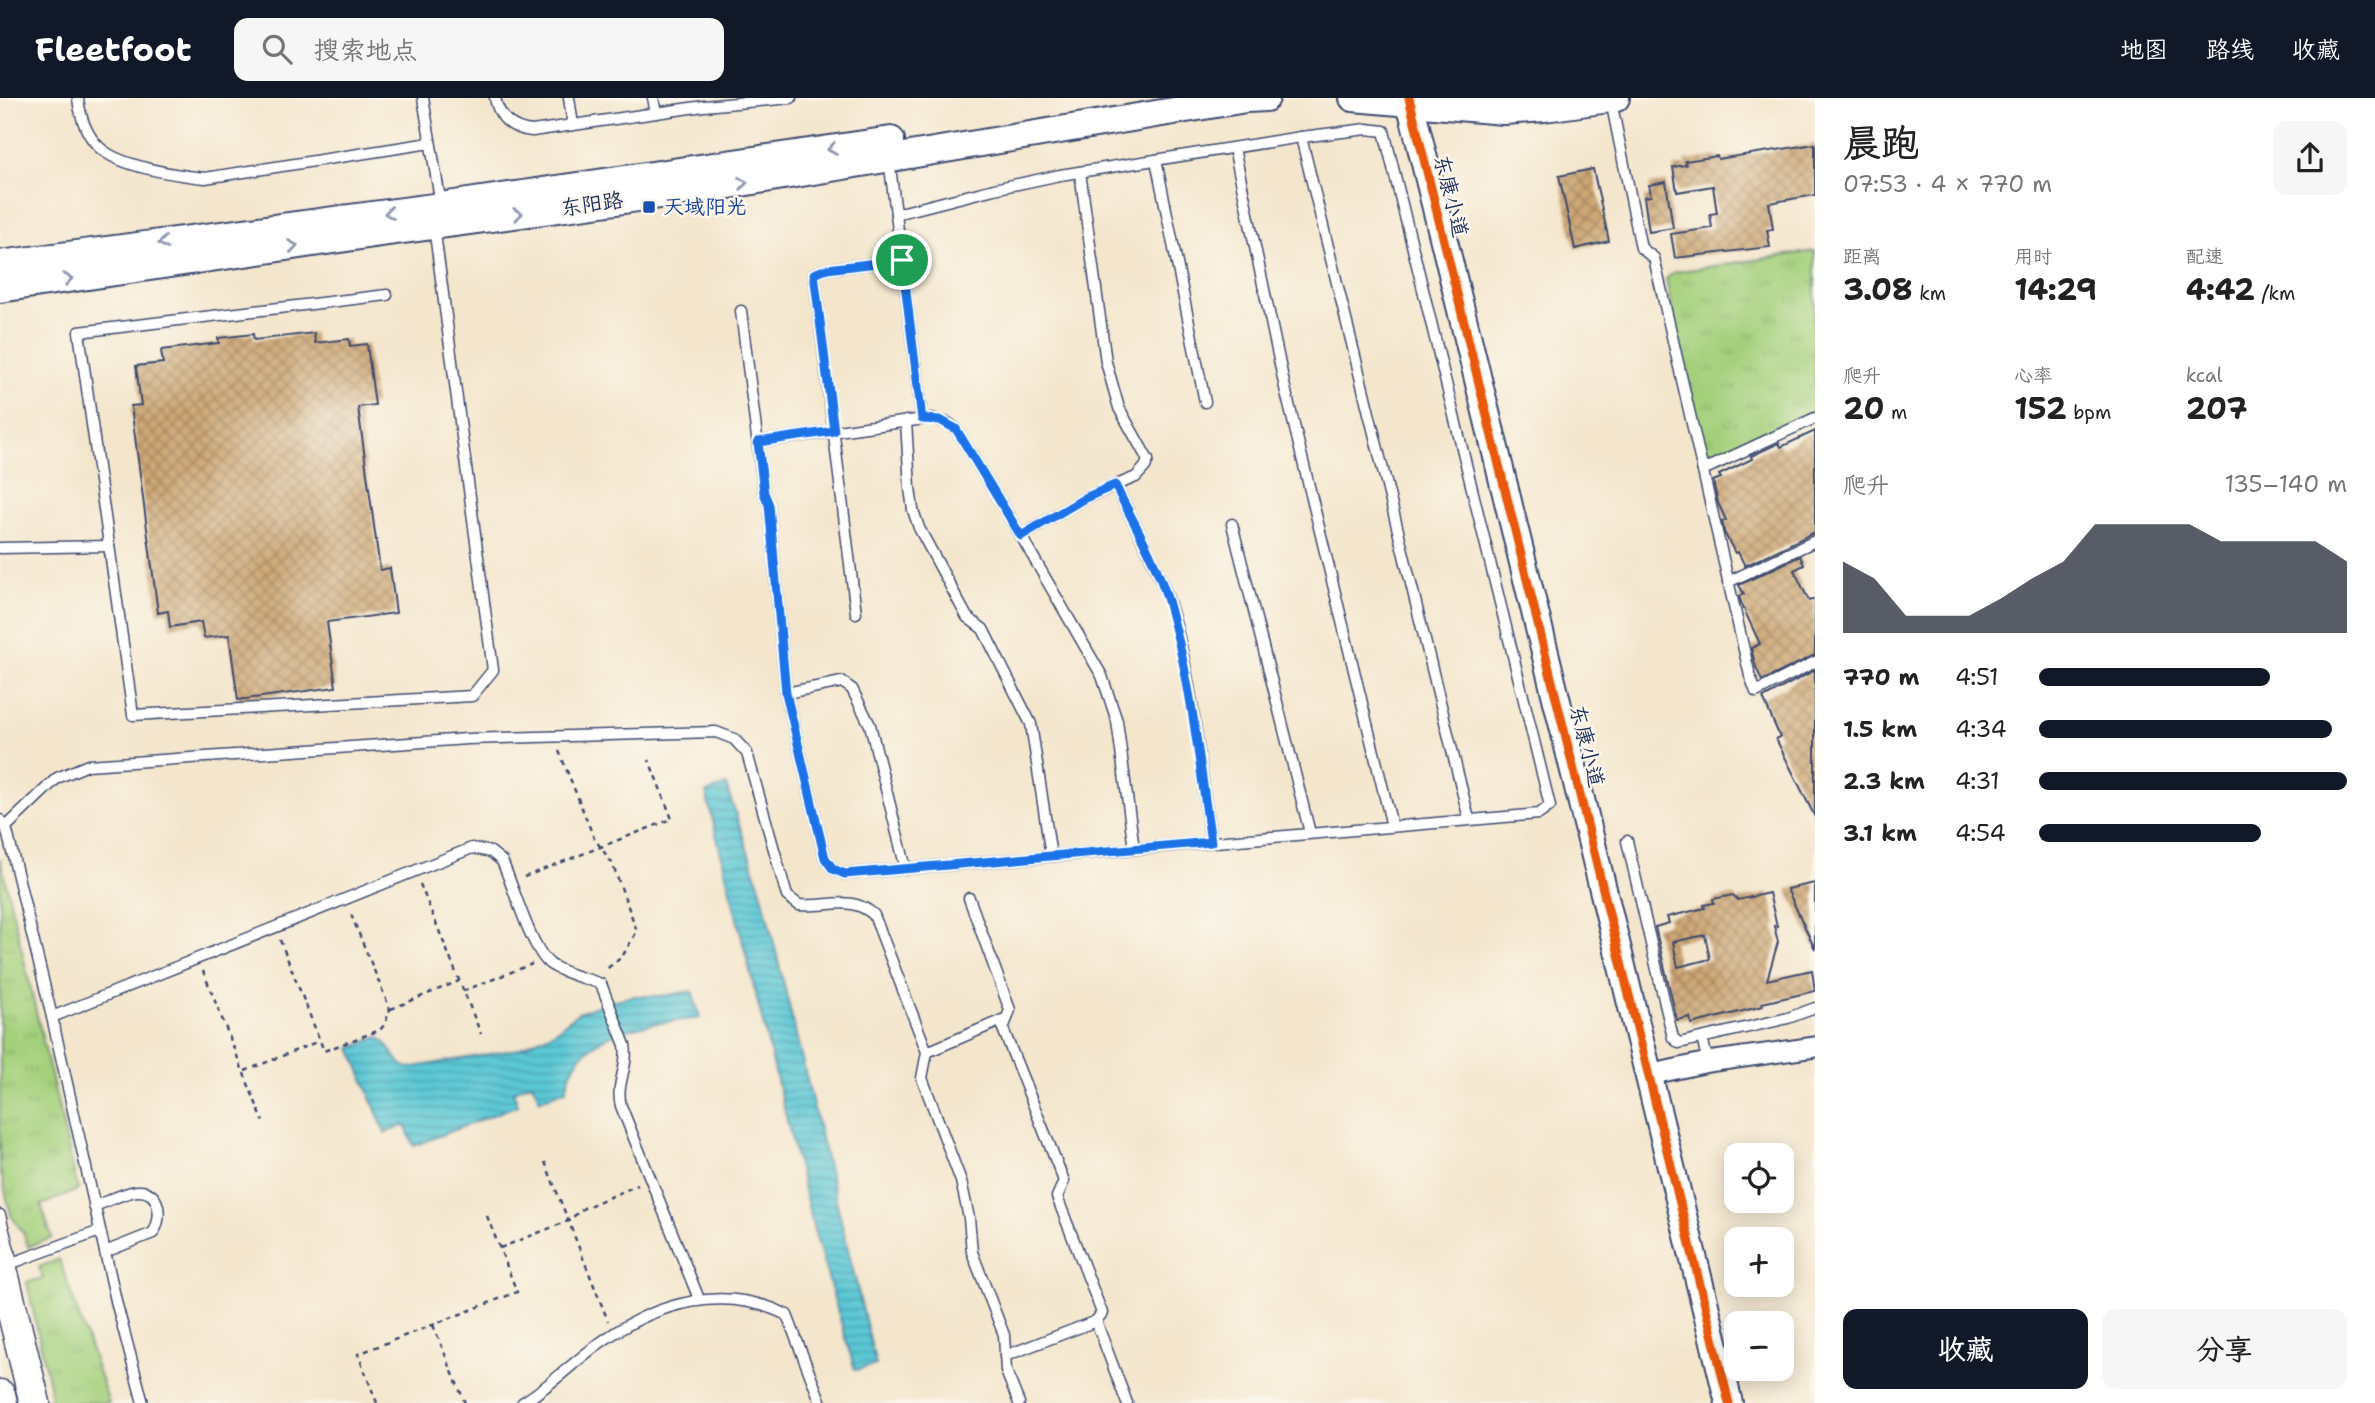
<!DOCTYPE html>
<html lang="zh">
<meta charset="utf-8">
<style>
body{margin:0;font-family:"Shantell Sans","LXGW WenKai TC",sans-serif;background:#f6f6f6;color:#222;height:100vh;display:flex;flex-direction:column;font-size:26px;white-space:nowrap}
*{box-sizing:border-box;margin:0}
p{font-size:23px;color:#767676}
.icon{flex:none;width:38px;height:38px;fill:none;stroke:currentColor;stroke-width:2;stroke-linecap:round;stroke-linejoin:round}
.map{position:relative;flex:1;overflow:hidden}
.panel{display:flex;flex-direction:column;background:#fff;width:560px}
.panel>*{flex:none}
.controls{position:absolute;left:1724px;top:1045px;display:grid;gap:14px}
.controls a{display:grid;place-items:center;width:70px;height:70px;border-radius:14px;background:#fff;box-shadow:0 4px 18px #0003;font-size:35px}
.pin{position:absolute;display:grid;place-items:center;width:60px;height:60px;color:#fff;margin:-30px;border:4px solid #fff;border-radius:50%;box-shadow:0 2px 7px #0007}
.round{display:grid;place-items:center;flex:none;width:74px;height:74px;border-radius:14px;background:#f6f6f6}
.head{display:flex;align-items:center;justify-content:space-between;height:119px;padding:0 28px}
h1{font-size:38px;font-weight:700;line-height:52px}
.figures{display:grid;grid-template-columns:repeat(3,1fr);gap:10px;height:119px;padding:7px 28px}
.figures div{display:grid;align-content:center}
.figures b{font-size:30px;font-weight:700}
.figures small{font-size:19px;font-weight:400}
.figures p{font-size:19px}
.chart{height:196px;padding:14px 28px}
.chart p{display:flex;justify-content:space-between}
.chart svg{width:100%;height:126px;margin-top:7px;fill:#111827;opacity:.7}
.primary-button{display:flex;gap:14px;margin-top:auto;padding:14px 28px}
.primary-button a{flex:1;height:80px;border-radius:14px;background:#111827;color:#fff;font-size:28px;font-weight:700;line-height:80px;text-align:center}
.primary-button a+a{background:#f6f6f6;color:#222}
ul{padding:0 28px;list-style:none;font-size:23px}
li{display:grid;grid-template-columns:112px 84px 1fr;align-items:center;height:52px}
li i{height:18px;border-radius:9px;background:#111827}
header{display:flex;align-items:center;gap:42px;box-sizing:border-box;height:98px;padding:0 35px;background:#111827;color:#fff}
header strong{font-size:33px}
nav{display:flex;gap:38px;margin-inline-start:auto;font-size:24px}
.search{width:490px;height:63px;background:#f6f6f6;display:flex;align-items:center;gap:18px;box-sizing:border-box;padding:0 24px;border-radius:14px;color:#767676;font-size:26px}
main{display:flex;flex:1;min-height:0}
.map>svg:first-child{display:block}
</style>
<header>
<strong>Fleetfoot</strong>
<div class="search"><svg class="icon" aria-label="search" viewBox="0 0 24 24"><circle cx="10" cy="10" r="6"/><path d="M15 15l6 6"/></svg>搜索地点</div>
<nav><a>地图</a><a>路线</a><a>收藏</a></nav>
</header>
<main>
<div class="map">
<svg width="1815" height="1305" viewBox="0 0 1815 1305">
<defs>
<pattern id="grass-tufts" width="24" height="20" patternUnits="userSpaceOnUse" patternTransform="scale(1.75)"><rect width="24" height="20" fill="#a4d07c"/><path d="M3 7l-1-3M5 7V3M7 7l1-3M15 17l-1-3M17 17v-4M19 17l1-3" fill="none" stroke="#8db36e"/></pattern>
<pattern id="water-rules" width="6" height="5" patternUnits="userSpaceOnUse" patternTransform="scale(1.75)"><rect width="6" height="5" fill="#5cc8d5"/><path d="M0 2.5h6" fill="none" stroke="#4ba3b0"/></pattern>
<pattern id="building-cross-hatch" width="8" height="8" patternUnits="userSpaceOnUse" patternTransform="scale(1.75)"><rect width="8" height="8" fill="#cea774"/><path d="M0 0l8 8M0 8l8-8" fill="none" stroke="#a68862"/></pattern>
</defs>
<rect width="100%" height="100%" fill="#fbf7ec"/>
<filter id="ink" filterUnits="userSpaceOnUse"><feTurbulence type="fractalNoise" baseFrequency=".0143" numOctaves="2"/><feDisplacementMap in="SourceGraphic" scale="14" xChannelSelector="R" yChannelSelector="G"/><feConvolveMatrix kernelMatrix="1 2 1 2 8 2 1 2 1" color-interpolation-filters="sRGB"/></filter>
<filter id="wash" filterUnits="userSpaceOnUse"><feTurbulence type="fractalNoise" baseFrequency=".00686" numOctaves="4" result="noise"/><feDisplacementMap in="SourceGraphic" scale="28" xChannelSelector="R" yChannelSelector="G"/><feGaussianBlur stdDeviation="1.57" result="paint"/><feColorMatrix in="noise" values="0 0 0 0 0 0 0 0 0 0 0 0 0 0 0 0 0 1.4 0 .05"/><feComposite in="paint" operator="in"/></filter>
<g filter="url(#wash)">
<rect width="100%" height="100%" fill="#f4e6cd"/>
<g fill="url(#grass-tufts)" stroke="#60806d" stroke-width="2">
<polygon points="1815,153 1815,316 1721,361 1702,359 1666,181 1674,174"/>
<polygon points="0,760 78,1092 41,1107 52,1140 28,1149 24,1136 11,1117 0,1072"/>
<polygon points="59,1161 109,1305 50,1305 50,1291 27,1184 43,1180 39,1169"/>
</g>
<g fill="url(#water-rules)" stroke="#3c7c9a" stroke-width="2">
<polygon points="726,687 761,792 876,1267 855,1272 814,1132 706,695"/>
<path d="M692 893 700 920C648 927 577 928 566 992L540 1002 532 985 513 993 518 1007 414 1048 405 1027 385 1035 351 950 378 939C393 947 393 965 409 970L518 951 554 934 578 915 614 902 635 898H663Z"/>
</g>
<g id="blocks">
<g fill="url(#building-cross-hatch)" fill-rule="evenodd">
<polygon points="1815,46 1815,97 1769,105 1773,131 1767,132 1770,149 1675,160 1671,136 1712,130 1710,116 1717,115 1713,88 1677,94 1673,69 1686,67 1685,63 1717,58 1718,61"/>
<polygon points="1593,71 1609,143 1575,151 1559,78"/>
<polygon points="1666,84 1673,130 1649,134 1644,99 1651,98 1649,87"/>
<polygon points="314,235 315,245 349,241 350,248 367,246 375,307 358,309 380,472 390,470 396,515 327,524 336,589 238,602 229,537 204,540 201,524 170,529 168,513 158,515 131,308 141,307 136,268 163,265 161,252 219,245 218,240 253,236 254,242"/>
<polygon points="1815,333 1815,434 1745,468 1738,454 1735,455 1724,434 1722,423 1726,422 1718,405 1713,383 1721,380 1719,377 1752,361 1751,358 1779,345 1781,349"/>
<polygon points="1800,458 1804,467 1794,472 1809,503 1815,501 1815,557 1762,583 1756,569 1751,550 1760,546 1741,505 1739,498 1744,496 1739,487"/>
<polygon points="1815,572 1815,719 1776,641 1780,639 1763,600"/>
<polygon points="1815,785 1815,851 1787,791"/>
<path d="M1769 795 1777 828H1774L1778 844 1767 882 1812 872 1815 893 1762 905 1763 908 1691 926 1690 919 1677 922 1655 829 1669 825 1667 819 1705 810 1704 807 1714 805 1713 801 1733 797 1738 802ZM1705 837 1710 861 1678 869 1673 844Z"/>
</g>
</g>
</g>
<g filter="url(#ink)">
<use href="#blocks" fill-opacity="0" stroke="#3c4a6f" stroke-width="2"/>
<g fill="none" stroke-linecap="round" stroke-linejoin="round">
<g stroke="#3c4a6f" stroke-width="13">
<g id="lane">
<path d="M78 0C80 18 86 37 100 50 121 69 177 77 205 80L430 45"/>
<polyline points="423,0 441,107"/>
<path d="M495 0C499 20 511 31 532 33L704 8 791 0"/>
<polyline points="569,0 573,27"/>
<polyline points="653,0 656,15"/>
<polyline points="1611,3 1641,150 1654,160 1750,578 1756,594 1815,564"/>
<polyline points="1301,39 1469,721"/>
<polyline points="1234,50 1285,290 1392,728"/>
<polyline points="889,61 922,321"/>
<polyline points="1156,62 1205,304"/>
<polyline points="387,197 79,234 133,617 472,598 493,572 434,128"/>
<polyline points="741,213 764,395 769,407 786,595 825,760 833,771 845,776 1539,716 1550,708 1384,33 1367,31 1301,39 1060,77 994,91 896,116"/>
<polyline points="906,323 910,390 913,412 919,430 967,519 983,531 1031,626 1051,758"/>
<polyline points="758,344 931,320 948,325 956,331 1021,438 1102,578 1117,623 1134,751"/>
<polyline points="1703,372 1815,320"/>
<path d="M1115 387C1133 423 1153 459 1167 498 1192 571 1199 666 1211 744"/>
<polyline points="1232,426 1310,735"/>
<polyline points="1021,438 1085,400 1136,379 1145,369 1148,362 1119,310 1106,264 1080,74"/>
<polyline points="0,450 109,448"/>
<polyline points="1728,484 1815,443"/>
<polyline points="856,515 814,176 827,171 902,162"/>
<polyline points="786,595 842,584 852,591 870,627 906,771"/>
<polyline points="0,722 6,729 52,919 117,1207 143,1305"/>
<path d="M6 729 57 680 88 667 467 641 716 634 734 641 747 655 787 798 799 807C827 810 851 796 874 817L927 954 922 980 961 1083 969 1120 972 1154 1004 1237 1006 1273 1019 1305"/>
<polyline points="1627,743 1673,940 1679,945 1788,920 1815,910"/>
<polyline points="969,800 1010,912 1003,931 1064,1083 1057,1099 1102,1215 1096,1223 1127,1305"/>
<path d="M52 919 472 750 491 754 502 763C513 787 531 851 550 866 564 876 585 880 601 886L625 947C629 969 615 986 621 1008L699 1201"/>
<polyline points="1702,940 1708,964"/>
<polyline points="927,954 1007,920"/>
<path d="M94 1108C107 1104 124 1094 137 1093 161 1091 163 1120 153 1135L105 1154"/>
<polyline points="0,1117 12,1164"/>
<polyline points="10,1169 12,1165 100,1133"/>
<polyline points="1005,1258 1096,1223"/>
<path d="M522 1305C552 1287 575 1262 604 1242 658 1204 725 1186 787 1217L821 1305"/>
</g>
</g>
<g stroke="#3c4a6f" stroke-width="23">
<polyline id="street" points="1649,977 1708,964 1815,949"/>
</g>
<g stroke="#3c4a6f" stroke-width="30">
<g id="secondary">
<polyline points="1353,0 1504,13 1544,10 1616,0"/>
<polyline points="1409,0 1729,1305"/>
<polyline points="0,166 441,108 891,42"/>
<polyline points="0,191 374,136 711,90 1246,1 1266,0"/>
</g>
</g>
<g stroke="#3c4a6f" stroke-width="33">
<g id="primary">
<polyline points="0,1163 35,1305"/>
<polyline points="0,1297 2,1305"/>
</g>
</g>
<g stroke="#3c4a6f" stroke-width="2.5" stroke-dasharray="5 5" stroke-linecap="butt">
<polyline points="559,653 594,740 612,765 637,833 622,859 605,872"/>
<polyline points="524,779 672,721 649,662"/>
<polyline points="420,786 481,936"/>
<polyline points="280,842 324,953 380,932 385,926 390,911 350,814"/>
<polyline points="203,873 263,1023"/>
<polyline points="463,893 532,866"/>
<polyline points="391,911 459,883"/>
<polyline points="245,973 319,943"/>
<polyline points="545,1064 608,1223"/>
<polyline points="500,1150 568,1123 584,1110 638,1087"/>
<polyline points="433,1227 465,1305"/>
<polyline points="377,1305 358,1256 517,1194 487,1118"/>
</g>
<use href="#lane" stroke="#fff" stroke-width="10"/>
<use href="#street" stroke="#fff" stroke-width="19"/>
<use href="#secondary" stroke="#fff" stroke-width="26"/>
<use href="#primary" stroke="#fff" stroke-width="30"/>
<g stroke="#fbf7ec" stroke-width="13">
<polyline id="cycleway" points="1409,0 1729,1305"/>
</g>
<use href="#cycleway" stroke="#e8590c" stroke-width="9"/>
</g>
<defs><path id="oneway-chevron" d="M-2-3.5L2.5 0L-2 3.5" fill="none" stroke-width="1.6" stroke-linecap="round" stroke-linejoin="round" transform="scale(1.75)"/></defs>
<g stroke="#8d97ae">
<use href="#oneway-chevron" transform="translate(832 51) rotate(171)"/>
<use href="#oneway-chevron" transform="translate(743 85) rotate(-9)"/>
<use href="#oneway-chevron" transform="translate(389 115) rotate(172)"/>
<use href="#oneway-chevron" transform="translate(518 116) rotate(-8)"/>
<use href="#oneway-chevron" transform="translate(163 145) rotate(172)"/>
<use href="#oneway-chevron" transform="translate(293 148) rotate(-8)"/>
<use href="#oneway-chevron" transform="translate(68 181) rotate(-8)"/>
</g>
</g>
<g fill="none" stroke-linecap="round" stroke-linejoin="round" filter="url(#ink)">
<g stroke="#fff" stroke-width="14">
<path id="route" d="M902 162 922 321 940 322 956 331 1021 438 1085 400 1115 387C1133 424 1156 462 1168 503 1191 581 1199 663 1211 744L845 776 833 771 825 760 786 595 769 407 764 395 758 344 834 333 814 176 827 171Z"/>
</g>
<use href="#route" stroke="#1a73e8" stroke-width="9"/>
</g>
<rect fill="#1a4fb4" stroke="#fbf7ec" stroke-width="2.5" x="642" y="102" width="14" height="14" rx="3.5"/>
<g text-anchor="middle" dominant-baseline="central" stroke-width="5" stroke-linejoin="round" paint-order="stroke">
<g font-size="21" fill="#1b2f5e" stroke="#fbf7ec">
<text transform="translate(1451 98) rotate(76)">东康小道</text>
<text transform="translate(592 106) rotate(-8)">东阳路</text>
<text transform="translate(1587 648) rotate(76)">东康小道</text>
</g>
<g font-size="21" fill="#164399" stroke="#fbf7ec" text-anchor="start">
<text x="663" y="109">天域阳光</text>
</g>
</g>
</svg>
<div class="controls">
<a><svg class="icon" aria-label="locate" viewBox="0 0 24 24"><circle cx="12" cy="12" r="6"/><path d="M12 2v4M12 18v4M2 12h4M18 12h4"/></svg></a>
<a>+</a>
<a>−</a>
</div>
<div class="pin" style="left:902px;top:162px;background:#1e9e55"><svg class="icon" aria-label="arrive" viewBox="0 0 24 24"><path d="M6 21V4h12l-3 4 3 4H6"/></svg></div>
</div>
<section class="panel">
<div class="head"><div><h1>晨跑</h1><p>07:53 · 4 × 770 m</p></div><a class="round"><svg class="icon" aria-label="share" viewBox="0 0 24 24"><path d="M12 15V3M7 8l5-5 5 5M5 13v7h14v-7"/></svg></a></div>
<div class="figures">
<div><p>距离</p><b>3.08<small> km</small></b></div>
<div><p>用时</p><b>14:29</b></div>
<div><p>配速</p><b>4:42<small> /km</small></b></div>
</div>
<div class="figures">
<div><p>爬升</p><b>20<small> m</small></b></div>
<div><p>心率</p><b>152<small> bpm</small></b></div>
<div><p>kcal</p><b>207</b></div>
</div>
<div class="chart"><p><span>爬升</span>135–140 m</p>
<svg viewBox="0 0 160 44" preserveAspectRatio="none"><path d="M0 44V19L10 25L20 38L30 38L40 38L50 32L60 25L70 19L80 6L90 6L100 6L110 6L120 12L130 12L140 12L150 12L160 19V44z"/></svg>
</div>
<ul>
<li><b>770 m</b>4:51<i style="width:75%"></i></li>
<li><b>1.5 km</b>4:34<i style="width:95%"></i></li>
<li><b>2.3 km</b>4:31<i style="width:100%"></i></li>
<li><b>3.1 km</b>4:54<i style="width:72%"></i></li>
</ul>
<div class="primary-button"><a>收藏</a><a>分享</a></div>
</section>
</main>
